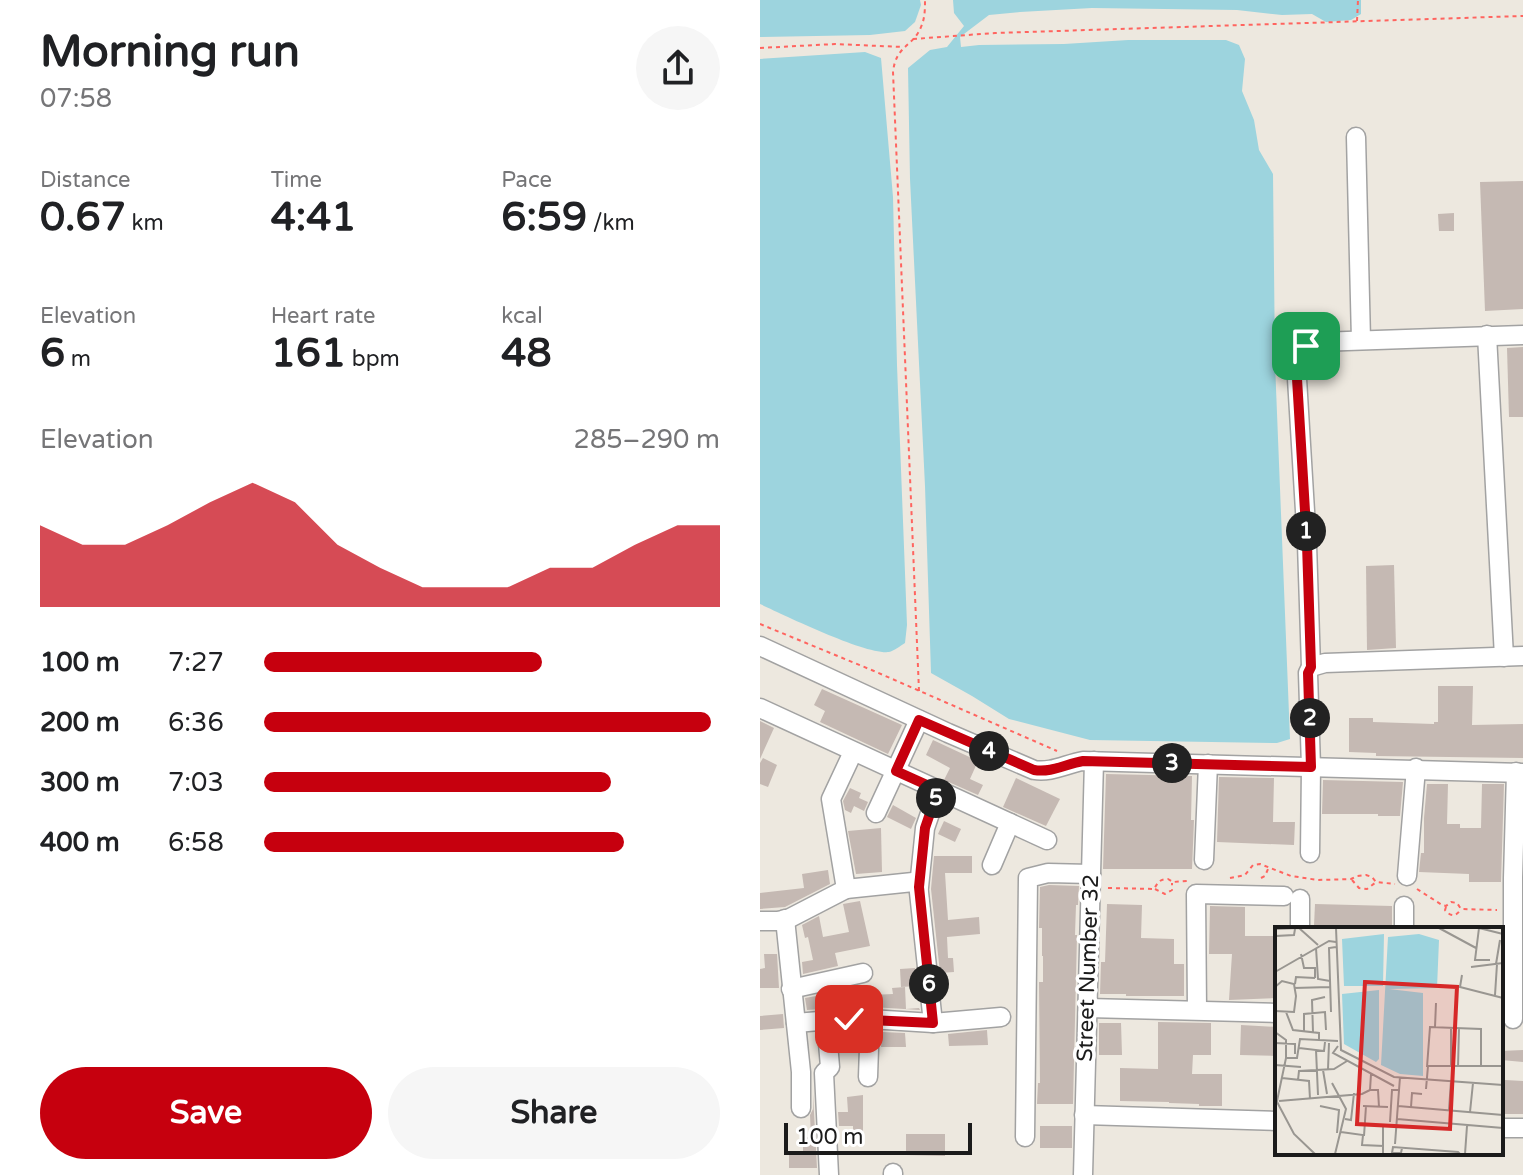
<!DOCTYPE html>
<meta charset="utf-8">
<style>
body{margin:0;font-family:"Varela Round",sans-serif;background:#f6f6f6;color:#202124;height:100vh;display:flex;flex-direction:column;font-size:30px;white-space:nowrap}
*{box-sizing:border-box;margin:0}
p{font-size:26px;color:#757577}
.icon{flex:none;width:44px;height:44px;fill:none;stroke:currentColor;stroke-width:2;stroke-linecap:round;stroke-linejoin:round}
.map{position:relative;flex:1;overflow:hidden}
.details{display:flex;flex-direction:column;background:#fff;width:760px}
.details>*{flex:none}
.scale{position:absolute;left:24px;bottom:20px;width:188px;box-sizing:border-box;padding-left:8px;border:4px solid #1b1b1b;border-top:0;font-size:22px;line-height:28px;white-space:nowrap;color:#1b1b1b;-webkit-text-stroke:6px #fff;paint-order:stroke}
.pin{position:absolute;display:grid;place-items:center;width:68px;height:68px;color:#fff;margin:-34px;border-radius:16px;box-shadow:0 4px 12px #0006}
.km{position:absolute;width:40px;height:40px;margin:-20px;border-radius:50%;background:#222;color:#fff;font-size:22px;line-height:40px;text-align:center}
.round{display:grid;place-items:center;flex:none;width:84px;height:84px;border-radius:42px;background:#f6f6f6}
.summary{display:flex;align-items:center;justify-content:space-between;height:136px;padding:0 40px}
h1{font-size:44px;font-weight:800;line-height:60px}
.stats{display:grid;grid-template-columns:repeat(3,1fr);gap:12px;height:136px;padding:8px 40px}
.stats div{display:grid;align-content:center}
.stats b{font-size:40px;font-weight:800}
.stats small{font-size:22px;font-weight:400}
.stats p{font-size:22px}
.chart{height:224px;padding:16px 40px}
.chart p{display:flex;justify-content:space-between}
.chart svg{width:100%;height:144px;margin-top:8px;fill:#c6000e;opacity:.7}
.primary-button{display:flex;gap:16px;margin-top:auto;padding:16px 40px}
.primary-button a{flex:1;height:92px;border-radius:48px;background:#c6000e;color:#fff;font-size:32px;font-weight:800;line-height:92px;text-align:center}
.primary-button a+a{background:#f6f6f6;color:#202124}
ul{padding:0 40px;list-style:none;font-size:26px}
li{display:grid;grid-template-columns:128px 96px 1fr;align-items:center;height:60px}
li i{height:20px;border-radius:10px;background:#c6000e}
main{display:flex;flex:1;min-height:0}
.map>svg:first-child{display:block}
</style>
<main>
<section class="details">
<div class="summary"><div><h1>Morning run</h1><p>07:58</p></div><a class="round"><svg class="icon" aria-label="share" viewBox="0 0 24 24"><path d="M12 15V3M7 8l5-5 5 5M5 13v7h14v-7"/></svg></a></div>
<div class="stats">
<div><p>Distance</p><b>0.67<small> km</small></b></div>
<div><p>Time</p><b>4:41</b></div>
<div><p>Pace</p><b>6:59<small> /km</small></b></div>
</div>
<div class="stats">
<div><p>Elevation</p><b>6<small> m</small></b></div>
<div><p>Heart rate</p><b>161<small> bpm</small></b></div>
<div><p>kcal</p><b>48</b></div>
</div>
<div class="chart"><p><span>Elevation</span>285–290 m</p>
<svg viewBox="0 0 160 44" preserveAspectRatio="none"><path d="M0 44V19L10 25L20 25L30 19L40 12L50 6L60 12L70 25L80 32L90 38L100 38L110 38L120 32L130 32L140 25L150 19L160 19V44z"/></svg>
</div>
<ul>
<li><b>100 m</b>7:27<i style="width:61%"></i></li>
<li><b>200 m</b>6:36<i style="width:98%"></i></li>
<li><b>300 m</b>7:03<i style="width:76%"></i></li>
<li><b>400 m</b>6:58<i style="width:79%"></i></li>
</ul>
<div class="primary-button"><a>Save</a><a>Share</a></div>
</section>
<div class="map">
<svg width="763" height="1175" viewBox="0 0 763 1175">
<rect width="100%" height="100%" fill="#ede8df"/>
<g fill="#9dd4de">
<polygon points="0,0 160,0 161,5 155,22 145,31 110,35 0,37"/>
<polygon points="193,0 601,0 601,14 591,20 566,22 552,14 522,15 477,10 332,8 260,12 229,15 200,37 201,47 219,45 304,44 368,40 466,40 479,45 485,59 482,91 494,120 499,150 513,174 515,363 530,739 517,743 330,740 249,719 212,696 171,673 165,486 150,179 148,68 170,50 187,47 204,26 194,13"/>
<path d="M105 52 121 58 133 197 137 365 147 625 145 643C140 646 134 651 129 652 106 655 24 615 0 604V59Z"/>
</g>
<g fill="#c5b9b3">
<polygon points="763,181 763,309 725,311 720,182"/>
<polygon points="694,213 694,231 679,231 678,214"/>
<polygon points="763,347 763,417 749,417 747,348"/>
<polygon points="634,565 636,648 607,650 606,566"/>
<polygon points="678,686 713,686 712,725 763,724 763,758 616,756 616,753 589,752 589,718 613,718 613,722 674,724 674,722 678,722"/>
<polygon points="62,689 142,725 128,754 60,722 65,711 54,705"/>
<polygon points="0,721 14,728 0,759"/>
<polygon points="173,740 218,761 210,779 223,785 218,795 184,780 190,768 166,755"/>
<polygon points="3,758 17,765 8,787 0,784 0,763"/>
<polygon points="346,774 432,776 431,820 434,820 432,869 343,869"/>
<polygon points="459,777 514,778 513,822 535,822 534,845 457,842"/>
<polygon points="256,778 300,799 286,826 243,807"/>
<polygon points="563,780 643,782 640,816 618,816 618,814 562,814"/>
<polygon points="667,784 688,784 687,824 700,824 700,828 721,828 722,784 744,784 741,882 709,882 709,874 659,872 661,853 664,853 664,818"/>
<polygon points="90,788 101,793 99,798 108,802 104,811 94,806 91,813 85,810 83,801"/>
<polygon points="133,805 156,818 151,829 127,817"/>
<polygon points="184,821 201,829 195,842 178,834"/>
<polygon points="121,828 122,872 96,874 88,831"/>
<polygon points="174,856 212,856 212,873 185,873 188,920 219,917 220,934 187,937 188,958 193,958 194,972 180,973 171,889"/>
<polygon points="68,870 70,884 25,907 0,909 0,893 44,888 42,874"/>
<polygon points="289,885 319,886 318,905 316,905 315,935 317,935 313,1104 277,1104 278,1083 280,1083 279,982 283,982 283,956 282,956 282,928 279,928 280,887"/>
<polygon points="100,901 110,946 75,953 78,966 43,974 42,962 53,960 48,937 45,938 42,925 59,916 63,937 89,932 83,904"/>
<polygon points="347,904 382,905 381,938 414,939 414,964 424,964 424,996 366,996 366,994 340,994 341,962 345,962"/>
<polygon points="555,904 632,906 632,928 554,926"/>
<polygon points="450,906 485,907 485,936 517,936 517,998 469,1000 472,954 449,954"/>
<polygon points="4,954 17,954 19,988 0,988 0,969 5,968"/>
<polygon points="155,968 157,986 141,987 140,969"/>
<polygon points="145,987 146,1009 159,1008 160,1010 112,1007 111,995 133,994 132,988"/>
<polygon points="56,996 57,999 74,997 74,1008 47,1010 45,998"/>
<polygon points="23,1014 24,1028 0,1030 0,1016"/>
<polygon points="398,1022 451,1023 451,1055 433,1055 432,1074 462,1074 462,1106 439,1106 439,1104 409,1103 409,1102 360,1101 360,1068 398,1069"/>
<polygon points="339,1023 361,1023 362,1055 339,1055"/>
<polygon points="481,1025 517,1027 517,1056 480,1055"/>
<polygon points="227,1030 228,1045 189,1046 188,1034"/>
<polygon points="122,1032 145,1033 146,1047 121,1047"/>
<polygon points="763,1050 763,1062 741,1060 741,1051"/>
<polygon points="745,1080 763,1081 763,1114 745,1114"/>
<polygon points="53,1094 57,1168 29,1168 29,1153 43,1153 43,1137 51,1137 50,1115 53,1109"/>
<polygon points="103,1095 103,1133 93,1133 93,1126 79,1126 78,1112 88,1112 87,1097"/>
<rect x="280" y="1126" width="32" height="22"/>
<polygon points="146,1134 185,1134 185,1156 146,1155"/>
</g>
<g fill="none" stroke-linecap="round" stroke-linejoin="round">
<g stroke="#a2a2a2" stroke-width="21">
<g id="minor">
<polyline points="596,137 601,340"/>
<polyline points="727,335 744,657"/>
<path d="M0 646 188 733 274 770C291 773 306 764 323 761L763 773"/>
<path d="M551 667 547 544 536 362C540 349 546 346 558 342L763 335"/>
<polyline points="0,708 287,840"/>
<polyline points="116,813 159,720"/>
<polyline points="550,853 551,767 548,673 551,667 565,663 763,656"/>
<polyline points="444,860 448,764"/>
<polyline points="232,865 250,823"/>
<polyline points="647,876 656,768"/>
<polyline points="159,887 165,828 178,790"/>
<polyline points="86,889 153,882 158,883 173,1023"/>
<polyline points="25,919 41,1072 41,1108"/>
<polyline points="0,921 17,921 28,919 86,889 71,799 93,752"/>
<polyline points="540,929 540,899"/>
<polyline points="644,929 644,906"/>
<polyline points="31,989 103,973"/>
<polyline points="328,1008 517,1013"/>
<polyline points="437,1010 436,894 524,896"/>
<polyline points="66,1019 70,1067 64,1073 69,1175"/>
<polyline points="753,1019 753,878 756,772"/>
<polyline points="36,1023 94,1018 173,1023 241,1017"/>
<polyline points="108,1077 110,1019"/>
<polyline points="324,1115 517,1121"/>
<polyline points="741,1128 763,1128"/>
<polyline points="265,1137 268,878 288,873 331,874"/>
<polyline points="133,1173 133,1175"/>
<polyline points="323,1175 334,761"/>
</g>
</g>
<g stroke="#ff645f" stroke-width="2" stroke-dasharray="4 4" stroke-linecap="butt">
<polyline points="597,21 598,0"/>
<polyline points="153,39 235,33 763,16"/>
<polyline points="0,48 75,44 143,47"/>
<polyline points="0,624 114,671 297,751"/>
<path d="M159 691 133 72C136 45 153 47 161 27 165 18 165 9 165 0"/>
<polyline points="470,878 485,875 493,865 500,864 531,876 558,880 591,879 597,876 606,875 612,877 616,882 635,884"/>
<polyline points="501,878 505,876 508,869"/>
<polyline points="592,880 599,888 607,889 615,883"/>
<path d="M348 888 394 889C398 882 400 879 408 879L413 882 427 881"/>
<polyline points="395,889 405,894 412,890 412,883"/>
<polyline points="657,889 682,905 686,906 691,902 697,903 701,909 737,910"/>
<path d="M686 907 685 910C691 917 696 917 701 909"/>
</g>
<use href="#minor" stroke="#fff" stroke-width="18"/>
</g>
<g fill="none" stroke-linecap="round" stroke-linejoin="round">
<g stroke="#fff" stroke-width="16">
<path id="route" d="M89 1019 173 1023 159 887 165 828 178 790 136 771 159 720 274 770C291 773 306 764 323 761L551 767 548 673 551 667 547 544 536 362 538 354 546 346"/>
</g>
<use href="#route" stroke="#c6000e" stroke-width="10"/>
</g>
<g text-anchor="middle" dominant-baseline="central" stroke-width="7" stroke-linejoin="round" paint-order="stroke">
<g font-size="22" fill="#1b1b1b" stroke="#fff">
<text transform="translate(328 968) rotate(-88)">Street Number 32</text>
</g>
</g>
<g transform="translate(515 927)">
<rect width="228" height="228" fill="#ede8df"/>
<path d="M109 7 108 59H69L67 12ZM144 7 164 13 162 61 114 62 148 66V149L125 147 106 138 113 10ZM104 63V132L101 135 69 117 67 67Z" fill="#9dd4de"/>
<path fill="none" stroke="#999691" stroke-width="2" d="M61 1 66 123 119 150 228 158M164 1 201 21M204 1 200 33H215M204 1 228 7M0 2 24 1 43 18M41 21 43 52 55 54M0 25 1 9 19 8 20 2M26 27 29 41H40V51M221 37 225 13M196 40 228 36M0 45 54 14 61 15M187 48 185 60 228 71M20 57 21 50 40 51M0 60 7 54 19 57 21 69 19 85 0 84M19 61 55 60M220 68 222 37M11 85 18 103 44 106V114M56 85 54 21 61 20M160 100 161 76M176 101V140M0 105 11 113V131M29 105V87L50 85 51 103M38 105 37 73 50 70M0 116 20 117V127M63 119 58 126 119 159M24 121 49 124 50 115M41 123 43 168M0 138 26 140M152 140 155 100 206 102V140M183 140 184 101M53 142 54 116M48 143 52 167M7 151 34 154 35 172M23 153 24 144 59 142 72 134M57 156 71 182 60 227M151 162 153 139H228M95 163H103L104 180M1 173 19 207 40 227M2 174 11 131H22L25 112 63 114M4 174 87 167 95 163 96 147M45 179 64 183 62 206M88 179 113 180M123 179 228 188M136 180 137 166 147 167M174 183 176 154M195 185 198 156M70 192 76 193 79 166M122 192 228 201M115 195 117 163H124M108 199V227M66 205 88 208 87 218 109 219M89 209 91 179M120 217 125 150M127 221 126 226H117L118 220 183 225 185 227M190 227 192 199"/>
<path fill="#d62828" fill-opacity="0.15" stroke="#d62828" stroke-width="4" d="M90 55 182 60 175 202 82 197Z"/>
<rect width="228" height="228" fill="none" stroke="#1b1b1b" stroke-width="4"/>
</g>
</svg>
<div class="scale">100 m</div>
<div class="pin" style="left:546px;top:346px;background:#1e9e55"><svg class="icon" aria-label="arrive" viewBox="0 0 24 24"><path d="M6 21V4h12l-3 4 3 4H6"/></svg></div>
<div class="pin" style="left:89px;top:1019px;background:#d93025"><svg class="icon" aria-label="check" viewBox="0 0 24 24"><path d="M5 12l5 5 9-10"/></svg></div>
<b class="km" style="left:546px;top:531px">1</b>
<b class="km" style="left:550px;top:718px">2</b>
<b class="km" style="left:412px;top:763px">3</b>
<b class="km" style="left:229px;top:751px">4</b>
<b class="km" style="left:176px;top:798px">5</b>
<b class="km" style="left:169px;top:984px">6</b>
</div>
</main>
